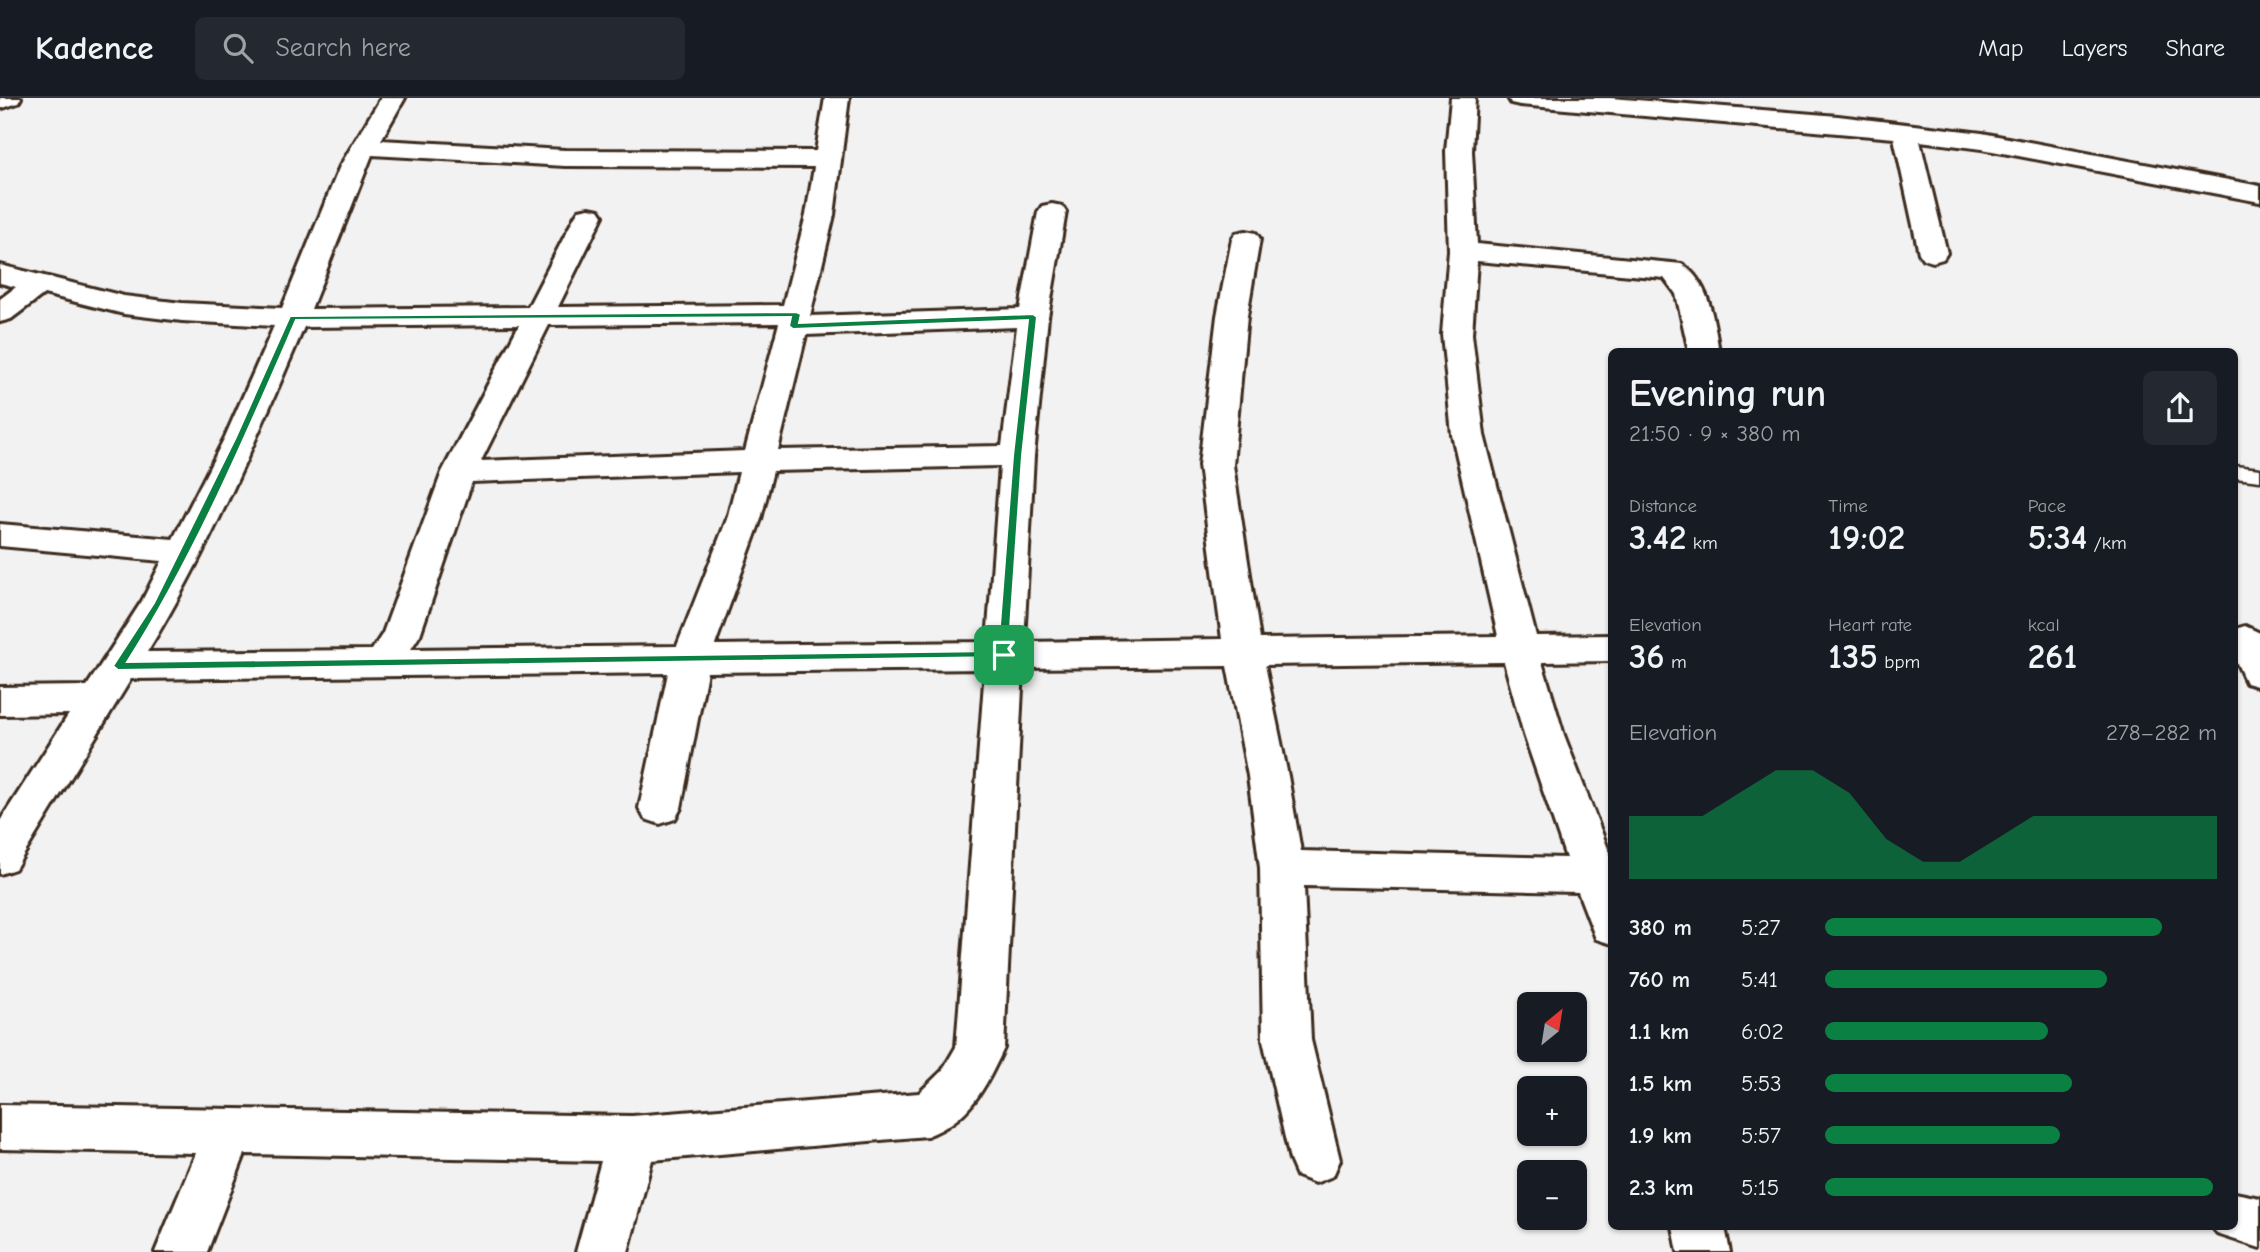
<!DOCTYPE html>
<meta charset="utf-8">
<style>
body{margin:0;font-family:"Comic Neue",sans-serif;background:#242831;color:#f1f3f6;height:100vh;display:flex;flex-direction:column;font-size:26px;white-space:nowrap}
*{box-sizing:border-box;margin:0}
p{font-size:23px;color:#9ea1a6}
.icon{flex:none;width:38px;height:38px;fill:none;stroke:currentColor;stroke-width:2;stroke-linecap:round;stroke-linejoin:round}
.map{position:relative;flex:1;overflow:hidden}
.side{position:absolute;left:1608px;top:250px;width:630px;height:882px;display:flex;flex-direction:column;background:#171b24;border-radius:10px;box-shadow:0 2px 5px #0004}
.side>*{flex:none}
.needle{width:46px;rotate:30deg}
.buttons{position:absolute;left:1517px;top:894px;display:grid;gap:14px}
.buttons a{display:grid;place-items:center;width:70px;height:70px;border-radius:10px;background:#171b24;box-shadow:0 2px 5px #0004;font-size:35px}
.pin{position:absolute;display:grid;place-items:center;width:60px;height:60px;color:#fff;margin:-30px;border-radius:14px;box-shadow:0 4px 10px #0006}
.round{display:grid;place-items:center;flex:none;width:74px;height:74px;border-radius:10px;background:#242831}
.overview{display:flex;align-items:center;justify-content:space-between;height:119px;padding:0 21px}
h1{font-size:38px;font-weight:600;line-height:52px}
.stats{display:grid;grid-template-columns:repeat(3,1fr);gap:10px;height:119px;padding:7px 21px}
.stats div{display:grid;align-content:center}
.stats b{font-size:35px;font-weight:600}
.stats small{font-size:19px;font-weight:400}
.stats p{font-size:19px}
.chart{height:196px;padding:14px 21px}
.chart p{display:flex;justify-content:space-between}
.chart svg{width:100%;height:126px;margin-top:7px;fill:#0b8043;opacity:.7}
ul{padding:0 21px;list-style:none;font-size:23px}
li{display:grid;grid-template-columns:112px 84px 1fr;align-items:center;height:52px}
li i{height:18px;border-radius:9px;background:#0b8043}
header{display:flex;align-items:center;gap:42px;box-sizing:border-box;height:98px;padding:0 35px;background:#171b24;border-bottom:2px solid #363941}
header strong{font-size:33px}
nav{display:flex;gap:38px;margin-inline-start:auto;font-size:24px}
.search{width:490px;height:63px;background:#242831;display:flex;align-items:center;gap:18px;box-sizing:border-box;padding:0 24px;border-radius:10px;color:#9ea1a6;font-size:26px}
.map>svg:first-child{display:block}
</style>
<header>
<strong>Kadence</strong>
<div class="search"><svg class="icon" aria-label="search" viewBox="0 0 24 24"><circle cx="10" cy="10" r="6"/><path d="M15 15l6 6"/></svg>Search here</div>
<nav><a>Map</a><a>Layers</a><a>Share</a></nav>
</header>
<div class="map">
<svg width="2260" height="1154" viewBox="0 0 2260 1154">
<rect width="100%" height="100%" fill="#f3f2f2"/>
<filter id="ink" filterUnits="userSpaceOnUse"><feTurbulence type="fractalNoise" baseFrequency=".0143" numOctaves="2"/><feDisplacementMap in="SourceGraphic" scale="14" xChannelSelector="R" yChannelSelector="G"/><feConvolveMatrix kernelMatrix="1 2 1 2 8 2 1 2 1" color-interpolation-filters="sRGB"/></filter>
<g filter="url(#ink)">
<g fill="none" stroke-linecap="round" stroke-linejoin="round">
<g stroke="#3b2a1e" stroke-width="5">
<polygon id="service" points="2235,368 2260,371 2260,383 2235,380"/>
</g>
<g stroke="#3b2a1e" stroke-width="6">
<g id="minor">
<polygon points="0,0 21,0 18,5 0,11"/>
<path d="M381 0H405L381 42 565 52 816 53 825 0H849L834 117 810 218 1020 211 1038 114 1042 108 1052 106 1062 108 1066 114 1048 219 1034 358 1024 544 1222 541 1199 367 1217 218 1232 141 1236 135 1246 133 1256 135 1260 141 1247 218 1233 367 1260 541 1498 538 1452 337 1442 236 1449 153 1446 53 1451 0H1475L1472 53 1477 146 1682 166C1710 185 1714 223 1719 254H1689L1676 196 1664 180 1477 163 1472 236 1484 337 1536 538 1612 537V563L1542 564 1564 637 1612 761V846L1596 841 1578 794 1304 788 1311 942 1340 1062 1333 1078 1315 1085 1297 1078 1290 1062 1263 942 1260 770 1248 678 1227 568 1023 570 1004 950C985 990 970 1022 927 1038L652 1062 628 1154H576L601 1063 245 1056 207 1154H155L196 1055 0 1051V1007L632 1018 919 995 942 973 956 949 985 571 707 574 681 710 675 721 660 726 645 721 639 710 668 575 131 581 15 771 0 776V723L69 616 0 617V589L87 588 142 503 162 463 0 448V426L173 441 225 339 274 228 182 223 124 216 44 196 11 221 0 224V201L16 189 0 185V167L124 198 182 205 282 210 340 68ZM372 57 565 68 814 69 806 117 783 207 558 209 603 118 599 112 589 110 579 112 575 118 528 209 311 211ZM779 225 745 353 481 363 549 227ZM519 227 442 374 383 535 372 552 147 554C210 452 257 339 304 229ZM1017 229 1002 348 778 352 806 237ZM1000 368 987 544 715 547 761 421 773 373ZM739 374 727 421 677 548 411 551 420 537 472 384ZM1504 564 1524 637 1566 760 1301 753 1288 678 1265 567Z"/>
<polygon points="1508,0 1611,0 1838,18 1982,35 2260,88 2260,104 1982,51 1920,43 1947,155 1943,161 1933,164 1923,161 1919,155 1894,40 1520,7 1511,5"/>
<polygon points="2245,528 2260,535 2260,589 2246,585 2235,561 2235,531"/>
<polygon points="2235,1095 2260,1100 2260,1150 2217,1136 2213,1129 2235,1129"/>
<polygon points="1673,1129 1725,1129 1730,1154 1678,1154"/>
</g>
</g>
<use href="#service" fill="#fff" fill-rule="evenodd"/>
<use href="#minor" fill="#fff" fill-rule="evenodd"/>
</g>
</g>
<path fill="#0b8043" stroke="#fff" stroke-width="2" fill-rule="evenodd" d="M796 214 801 216 799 225 1033 216 1037 219 1022 358 1008 559 118 572 113 568 154 505 236 339 290 218ZM791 219 789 228 793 231 1028 222 1013 358 998 553 127 564C195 457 245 339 296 222Z"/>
</svg>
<div class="buttons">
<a><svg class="needle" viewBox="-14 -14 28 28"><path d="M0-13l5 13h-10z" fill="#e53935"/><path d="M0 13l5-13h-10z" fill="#9ea1a6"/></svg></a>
<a>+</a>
<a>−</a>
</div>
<div class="pin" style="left:1004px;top:557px;background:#1e9e55"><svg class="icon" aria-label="arrive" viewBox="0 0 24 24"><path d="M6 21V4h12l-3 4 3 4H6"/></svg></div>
<section class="side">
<div class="overview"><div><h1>Evening run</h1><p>21:50 · 9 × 380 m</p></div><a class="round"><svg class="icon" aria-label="share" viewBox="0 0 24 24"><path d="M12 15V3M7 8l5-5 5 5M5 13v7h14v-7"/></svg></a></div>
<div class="stats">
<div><p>Distance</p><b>3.42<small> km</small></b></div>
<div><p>Time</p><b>19:02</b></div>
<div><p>Pace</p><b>5:34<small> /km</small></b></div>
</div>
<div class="stats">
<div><p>Elevation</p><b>36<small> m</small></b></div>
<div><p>Heart rate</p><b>135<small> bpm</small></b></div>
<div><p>kcal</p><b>261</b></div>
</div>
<div class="chart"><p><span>Elevation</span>278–282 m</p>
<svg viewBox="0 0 160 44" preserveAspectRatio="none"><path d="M0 44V22L10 22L20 22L30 14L40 6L50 6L60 14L70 30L80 38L90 38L100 30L110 22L120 22L130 22L140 22L150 22L160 22V44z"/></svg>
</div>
<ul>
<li><b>380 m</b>5:27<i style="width:86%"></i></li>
<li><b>760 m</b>5:41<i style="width:72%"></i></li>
<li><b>1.1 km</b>6:02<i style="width:57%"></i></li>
<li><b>1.5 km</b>5:53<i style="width:63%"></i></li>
<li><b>1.9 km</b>5:57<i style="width:60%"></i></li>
<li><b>2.3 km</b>5:15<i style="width:99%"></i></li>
</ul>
</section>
</div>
